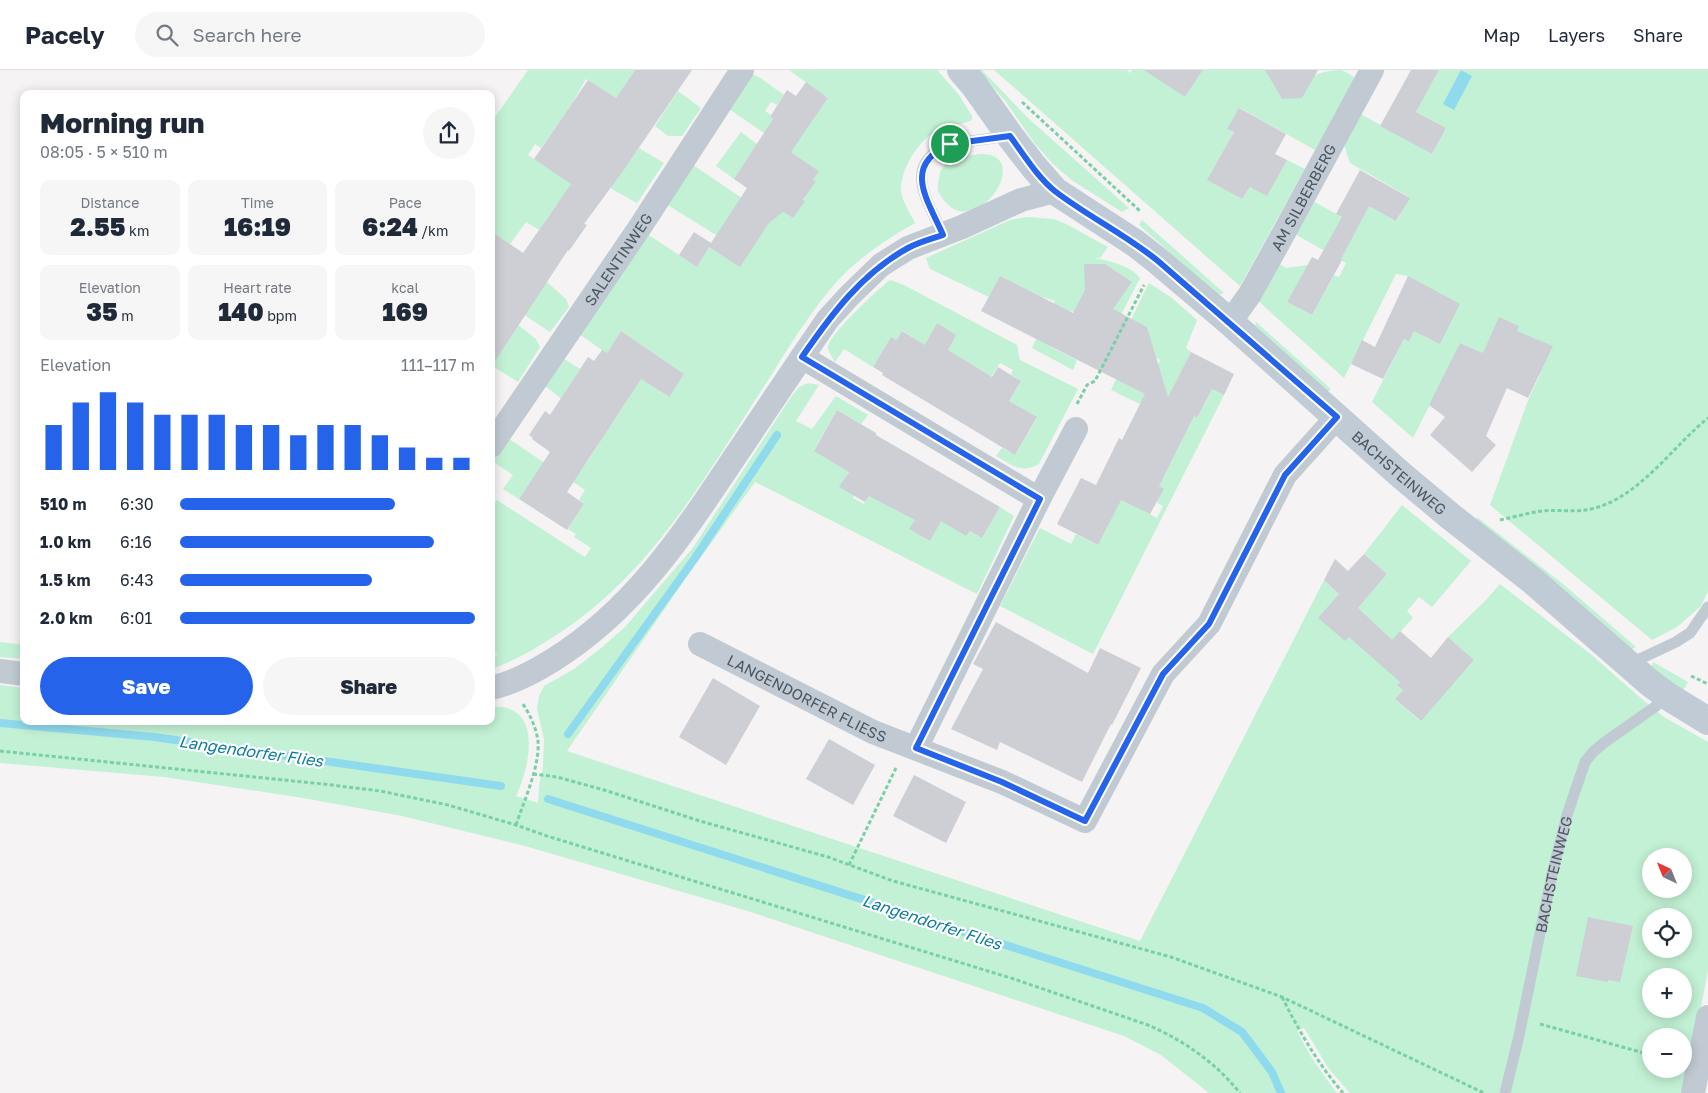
<!DOCTYPE html>
<meta charset="utf-8">
<style>
body{margin:0;font-family:"Golos Text",sans-serif;background:#f6f6f7;color:#1f2937;height:100vh;display:flex;flex-direction:column;font-size:19px;white-space:nowrap}
*{box-sizing:border-box;margin:0}
p{font-size:16px;color:#747a83}
.icon{flex:none;width:28px;height:28px;fill:none;stroke:currentColor;stroke-width:2;stroke-linecap:round;stroke-linejoin:round}
.map{position:relative;flex:1;overflow:hidden}
.sheet{position:absolute;left:20px;top:20px;width:475px;height:635px;display:flex;flex-direction:column;background:#fff;border-radius:10px;box-shadow:0 2px 12px #0003}
.sheet>*{flex:none}
.needle{width:32px;rotate:317deg}
.controls{position:absolute;left:1642px;top:778px;display:grid;gap:10px}
.controls a{display:grid;place-items:center;width:50px;height:50px;border-radius:50%;background:#fff;box-shadow:0 2px 12px #0003;font-size:25px}
.pin{position:absolute;display:grid;place-items:center;width:42px;height:42px;color:#fff;margin:-21px;border:2px solid #fff;border-radius:50%;box-shadow:0 1px 5px #0007}
.round{display:grid;place-items:center;flex:none;width:52px;height:52px;border-radius:26px;background:#f6f6f7}
.headline{display:flex;align-items:center;justify-content:space-between;height:85px;padding:0 20px}
h1{font-size:28px;font-weight:800;line-height:38px}
.figures{display:grid;grid-template-columns:repeat(3,1fr);gap:8px;height:85px;padding:5px 20px}
.figures div{display:grid;align-content:center;border-radius:10px;background:#f6f6f7;text-align:center}
.figures b{font-size:25px;font-weight:800}
.figures small{font-size:14px;font-weight:400}
.figures p{font-size:14px}
.chart{height:140px;padding:10px 20px}
.chart p{display:flex;justify-content:space-between}
.chart svg{width:100%;height:90px;margin-top:5px;stroke:#2563eb;stroke-width:6}
.cta{display:flex;gap:10px;margin-top:auto;padding:10px 20px}
.cta a{flex:1;height:58px;border-radius:30px;background:#2563eb;color:#fff;font-size:20px;font-weight:800;line-height:58px;text-align:center}
.cta a+a{background:#f6f6f7;color:#1f2937}
ul{padding:0 20px;list-style:none;font-size:16px}
li{display:grid;grid-template-columns:80px 60px 1fr;align-items:center;height:38px}
li i{height:12px;border-radius:6px;background:#2563eb}
header{display:flex;align-items:center;gap:30px;box-sizing:border-box;height:70px;padding:0 25px;background:#fff;border-bottom:1px solid #e0e1e3}
header strong{font-size:24px}
nav{display:flex;gap:28px;margin-inline-start:auto;font-size:18px}
.search{width:350px;height:45px;background:#f6f6f7;display:flex;align-items:center;gap:12px;box-sizing:border-box;padding:0 18px;border-radius:28px;color:#747a83;font-size:19px}
.map>svg:first-child{display:block}
</style>
<header>
<strong>Pacely</strong>
<div class="search"><svg class="icon" aria-label="search" viewBox="0 0 24 24"><circle cx="10" cy="10" r="6"/><path d="M15 15l6 6"/></svg>Search here</div>
<nav><a>Map</a><a>Layers</a><a>Share</a></nav>
</header>
<div class="map">
<svg width="1708" height="1023" viewBox="0 0 1708 1023">
<rect width="100%" height="100%" fill="#f5f3f3"/>
<g fill="#c3f1d5" fill-rule="evenodd">
<polygon points="528,0 635,0 616,28 586,9 572,33 544,74 541,78 535,74 528,85 579,118 556,135 539,160 526,152 510,174 493,162 491,164 491,53"/>
<path d="M789 0H937L959 25 972 46V50C961 55 949 55 938 60 919 70 903 95 901 117 900 129 910 142 915 153 890 167 866 183 845 203 818 230 792 272 772 304 708 402 649 511 545 572 528 583 511 592 491 599V586L498 585 491 580V439L497 430 585 487 591 478 574 467 576 464 568 459 584 434 579 430 585 420 570 410 580 402 597 377 602 365 611 355 628 329 601 311 621 295 668 327 684 304 621 261 606 285 602 280 579 264 647 164 696 196 733 142 716 165 666 134 693 95 773 149 778 139 793 148 815 111 813 110 819 101 729 39 751 4 759 7 784 25 777 35 771 32 765 41 771 45 770 47 801 67 828 28Z"/>
<polygon points="978,0 982,0 1028,48 1129,138 1122,142 1073,111 1054,95 1035,74 1006,32"/>
<path d="M994 0H1127L1130 3 1132 0H1170L1185 27 1203 0H1270L1268 5 1276 18C1299 16 1314 0 1341 0 1345 1 1351 5 1355 8L1315 80 1240 38 1228 59 1234 62 1208 110 1242 129 1250 117 1287 90 1305 99 1240 216Z"/>
<polygon points="1439,0 1708,0 1708,521 1701,536 1677,557 1652,570 1490,435 1529,328 1546,292 1540,305 1525,297 1503,293 1461,273 1413,368 1372,332 1404,269 1409,272 1414,261 1408,206 1396,204 1344,308 1257,230 1277,193 1286,198 1308,195 1287,232 1312,245 1334,205 1339,207 1346,193 1293,163 1311,130 1358,156 1369,135 1397,151 1409,127 1350,93 1343,72 1359,43 1432,84 1446,58 1416,42"/>
<polygon points="678,21 701,38 682,66 668,66 655,56"/>
<polygon points="741,62 757,74 734,109 716,96"/>
<polygon points="639,78 664,93 637,133 610,118"/>
<path d="M982 84C1030 85 985 158 952 138 947 134 942 129 939 123 937 119 938 113 939 108 942 86 965 86 982 84Z"/>
<path d="M1026 147 1054 149 1066 154 1108 177 1100 188H1094C1109 191 1130 195 1140 208L1119 249 1069 241 1051 277 1077 290 1073 300 1032 278 1055 231 1039 226 1000 206 989 227 930 199 926 188 1010 150Z"/>
<polygon points="1142,150 1224,223 1218,225 1139,155"/>
<path d="M890 210 904 215 1017 275 1020 290 1078 319 1039 394C1021 404 1012 395 996 386L1002 378 1015 385 1037 348 1009 331 1021 311 1011 304 1013 300 1000 293 991 307 957 286 929 278 903 261 897 270 891 267 873 297 844 279 835 292C832 287 828 282 828 277 829 265 878 219 890 210Z"/>
<polygon points="547,212 566,229 569,237 550,262 491,223"/>
<polygon points="1149,213 1172,228 1197,250 1186,278 1191,282 1166,332 1197,348 1212,319 1224,325 1093,584 1000,536 1040,458 1071,474 1076,464 1097,475 1121,428 1157,448 1163,436 1157,433 1163,419 1147,410 1170,394 1182,370 1150,339 1111,320 1116,309 1143,323 1160,290 1156,288 1153,278 1121,270"/>
<polygon points="1256,252 1331,319 1327,322 1255,258"/>
<polygon points="518,255 536,269 540,277 518,312 491,295 491,276 501,282"/>
<polygon points="563,288 580,299 565,322 567,333 545,316"/>
<path d="M808 313 819 315 796 351 812 359 836 326 868 345 861 354 837 340 814 380 849 401 840 417 854 425 853 428 864 434 871 422 889 432 890 437 898 441 926 431 910 459 930 471 943 445 966 466 970 461 982 468 1000 437 1014 446 977 524 755 412 688 505 567 681 1140 871 1324 510 1339 524 1319 548 1358 538 1387 504 1364 484 1402 435 1471 491 1432 537 1419 527 1407 541 1413 548 1375 589 1394 606 1419 578 1425 583 1397 615 1403 620 1395 629 1420 651 1474 590 1448 567 1486 530 1500 514 1593 586 1637 625 1664 647 1708 672V901L1684 1023H1350L1329 999 1304 958 1297 960C1307 983 1322 1003 1337 1023H1209L1161 985 1124 966 751 842 525 776 402 746 303 728 164 707 0 693V615L24 618V651H491V637C544 633 530 697 516 726L538 733 539 716 543 697 544 669 537 639 539 626 544 616 574 599 600 579 625 557 648 530 692 479 791 327 799 317ZM1651 786H1684V819H1651ZM1651 846H1684V879H1651ZM1651 906H1684V939H1651ZM1651 966H1684V999H1651Z"/>
<polygon points="508,368 553,399 537,402 519,429 503,419 513,405 492,391"/>
<polygon points="1477,447 1563,514 1636,577 1629,580 1477,454"/>
<polygon points="0,572 24,575 24,589 0,587"/>
<polygon points="1653,592 1688,612 1682,623 1651,600"/>
</g>
<polygon fill="#90daee" points="1461,0 1472,6 1454,40 1443,34"/>
<g fill="none" stroke-linecap="round" stroke-linejoin="round">
<g stroke="#90daee" stroke-width="8">
<polyline points="0,653 154,667 501,716"/>
<polyline points="568,664 695,488 777,365"/>
<polyline points="548,729 1203,938 1242,962 1272,1002 1281,1023"/>
</g>
</g>
<g fill="#cdcfd5">
<polygon points="635,0 692,0 623,101 584,154 587,155 569,181 568,180 491,297 491,161 523,183 571,114 534,89 588,10 616,28"/>
<polygon points="1144,0 1203,0 1185,27"/>
<polygon points="1265,0 1318,0 1302,28 1282,29"/>
<polygon points="1411,0 1439,0 1416,42 1446,58 1432,84 1380,56"/>
<polygon points="806,12 828,28 791,82 819,101 813,110 816,111 803,130 805,131 793,148 783,142 769,153 740,197 709,177 697,197 679,185 694,162 711,173 747,118 734,109 773,49 770,47 787,20 796,26"/>
<polygon points="1239,38 1286,64 1275,84 1287,90 1267,126 1250,117 1242,129 1207,110 1234,62 1227,59"/>
<polygon points="1360,100 1410,128 1396,151 1369,136 1341,189 1342,190 1312,245 1287,232 1312,187 1318,190 1342,147 1336,144"/>
<polygon points="1084,194 1105,194 1132,212 1113,239 1147,257 1168,327 1191,282 1234,304 1224,325 1212,319 1197,348 1194,346 1159,416 1164,419 1150,444 1121,430 1098,475 1057,454 1081,408 1096,415 1119,368 1122,370 1145,324 981,241 1000,206 1073,243 1085,220"/>
<polygon points="1408,206 1460,234 1440,274 1414,261 1409,272 1404,269 1383,309 1351,294 1362,270 1375,277"/>
<polygon points="1499,247 1519,256 1517,261 1553,276 1528,328 1507,318 1486,366 1496,375 1472,402 1430,365 1445,347 1429,335 1460,273 1483,283"/>
<polygon points="937,253 956,265 948,280 992,307 998,297 1021,311 1009,331 1037,347 1015,385 882,305 883,303 873,297 891,267 897,270 902,261 925,275"/>
<polygon points="621,261 684,304 669,327 641,309 567,422 584,434 567,460 519,429 550,382 532,369 533,368 529,365 545,341 550,345 588,287 594,291 602,280 607,283"/>
<polygon points="837,340 876,363 876,365 1000,437 982,468 970,461 966,466 941,451 930,471 909,459 915,450 869,426 865,432 839,417 849,402 814,381"/>
<polygon points="1364,484 1387,504 1358,538 1392,570 1400,561 1431,588 1448,567 1474,590 1421,651 1395,629 1403,620 1397,615 1400,612 1349,567 1345,571 1318,548 1339,524 1324,510 1335,489 1348,501"/>
<polygon points="996,552 1088,603 1100,578 1141,598 1112,655 1111,654 1082,712 1000,672 997,680 951,659 983,599 973,594"/>
<polygon points="713,608 760,636 726,695 679,667"/>
<polygon points="829,669 875,695 853,735 806,709"/>
<polygon points="914,705 966,732 946,773 893,746"/>
<polygon points="1588,847 1633,856 1620,912 1608,910 1608,912 1576,906"/>
</g>
<g fill="none" stroke-linecap="round" stroke-linejoin="round">
<g stroke="#7ad0a6" stroke-width="3" stroke-dasharray="4 2.5" stroke-linecap="butt">
<polyline points="1022,32 1140,141"/>
<polyline points="1077,334 1087,315 1095,311 1144,215"/>
<path d="M1500 450C1514 447 1528 443 1542 441 1558 439 1575 443 1591 439 1638 429 1672 377 1708 348"/>
<polyline points="1691,606 1708,614"/>
<path d="M0 681 323 714 380 721 448 735 516 755 547 766 1014 909 1148 955C1183 970 1215 992 1240 1023"/>
<polyline points="533,704 557,707 604,720 700,751 828,787 893,811 1171,887 1282,927 1484,1023"/>
<path d="M516 755C524 731 540 696 538 671 536 657 530 645 523 634"/>
<polyline points="849,795 896,698"/>
<path d="M1282 927C1299 961 1318 994 1343 1023"/>
<polyline points="1540,954 1644,983"/>
</g>
<g stroke="#c1cad2" stroke-width="11">
<path d="M943 165C928 130 900 95 950 74L1008 66"/>
<polyline points="1629,594 1676,572 1690,563 1708,537"/>
<path id="s1" d="M1505 1023 1519 966 1552 804 1567 745 1585 692 1593 682 1605 672 1669 627"/>
</g>
<g stroke="#c1cad2" stroke-width="24">
<path id="s2" d="M1230 252 1250 224 1286 159 1372 0"/>
<polyline points="802,287 1039,429 1076,359"/>
<path id="s3" d="M491 376 640 157 742 0"/>
<path id="s4" d="M700 574 873 662 1002 712 1085 751 1163 604 1209 554 1285 405 1337 347"/>
<polyline points="0,601 24,604"/>
<path d="M491 618C513 613 534 602 553 590 635 539 684 463 736 385 767 339 797 294 828 249L850 225 881 195 908 178 962 157 1021 130 1055 121"/>
<polyline points="916,678 1039,429"/>
<polyline points="1693,1023 1708,947"/>
</g>
<path stroke="#c1cbd6" stroke-width="28" id="s5" d="M961 0 974 15 1010 66 1034 97 1055 121 1135 173 1158 191 1230 252 1401 405 1450 446 1533 511 1650 613 1669 627 1708 651"/>
</g>
<g fill="none" stroke-linecap="round" stroke-linejoin="round">
<g stroke="#fff" stroke-width="10">
<path id="route" d="M1010 66C1024 85 1038 108 1056 122 1089 147 1126 165 1158 191L1337 347 1285 405 1209 554 1163 604 1085 751 1002 712 916 678 1040 429 802 287C831 245 862 203 908 178 919 172 931 169 943 165 928 130 901 96 950 74Z"/>
</g>
<use href="#route" stroke="#2563eb" stroke-width="6"/>
</g>
<g text-anchor="middle" dominant-baseline="central" stroke-width="4.5" stroke-linejoin="round" paint-order="stroke">
<g font-size="15" fill="#4a5661" stroke="#fff">
<text stroke="none"><textPath href="#s2" startOffset="145">AM SILBERBERG</textPath></text>
<text stroke="none"><textPath href="#s3" startOffset="226">SALENTINWEG</textPath></text>
<text stroke="none"><textPath href="#s5" startOffset="599">BACHSTEINWEG</textPath></text>
<text stroke="none"><textPath href="#s4" startOffset="120">LANGENDORFER FLIESS</textPath></text>
<text stroke="none"><textPath href="#s1" startOffset="224">BACHSTEINWEG</textPath></text>
</g>
<g font-size="16" font-style="italic" fill="#0c7c9b" stroke="#fff">
<text transform="translate(251 681) rotate(8)">Langendorfer Flies</text>
<text transform="translate(932 852) rotate(18)">Langendorfer Flies</text>
</g>
</g>
</svg>
<div class="controls">
<a><svg class="needle" viewBox="-14 -14 28 28"><path d="M0-13l5 13h-10z" fill="#e53935"/><path d="M0 13l5-13h-10z" fill="#747a83"/></svg></a>
<a><svg class="icon" aria-label="locate" viewBox="0 0 24 24"><circle cx="12" cy="12" r="6"/><path d="M12 2v4M12 18v4M2 12h4M18 12h4"/></svg></a>
<a>+</a>
<a>−</a>
</div>
<div class="pin" style="left:950px;top:74px;background:#1e9e55"><svg class="icon" aria-label="arrive" viewBox="0 0 24 24"><path d="M6 21V4h12l-3 4 3 4H6"/></svg></div>
<section class="sheet">
<div class="headline"><div><h1>Morning run</h1><p>08:05 · 5 × 510 m</p></div><a class="round"><svg class="icon" aria-label="share" viewBox="0 0 24 24"><path d="M12 15V3M7 8l5-5 5 5M5 13v7h14v-7"/></svg></a></div>
<div class="figures">
<div><p>Distance</p><b>2.55<small> km</small></b></div>
<div><p>Time</p><b>16:19</b></div>
<div><p>Pace</p><b>6:24<small> /km</small></b></div>
</div>
<div class="figures">
<div><p>Elevation</p><b>35<small> m</small></b></div>
<div><p>Heart rate</p><b>140<small> bpm</small></b></div>
<div><p>kcal</p><b>169</b></div>
</div>
<div class="chart"><p><span>Elevation</span>111–117 m</p>
<svg viewBox="0 0 160 44" preserveAspectRatio="none"><path d="M5 44V22M15 44V11M25 44V6M35 44V11M45 44V17M55 44V17M65 44V17M75 44V22M85 44V22M95 44V27M105 44V22M115 44V22M125 44V27M135 44V33M145 44V38M155 44V38"/></svg>
</div>
<ul>
<li><b>510 m</b>6:30<i style="width:73%"></i></li>
<li><b>1.0 km</b>6:16<i style="width:86%"></i></li>
<li><b>1.5 km</b>6:43<i style="width:65%"></i></li>
<li><b>2.0 km</b>6:01<i style="width:100%"></i></li>
</ul>
<div class="cta"><a>Save</a><a>Share</a></div>
</section>
</div>
